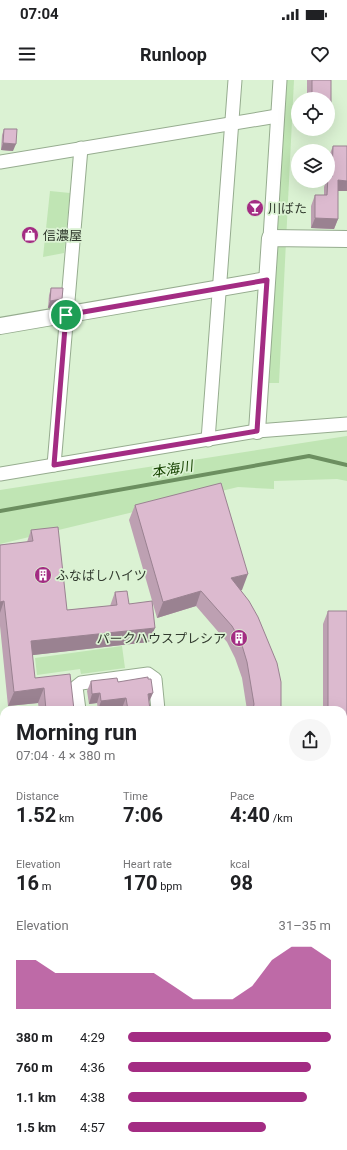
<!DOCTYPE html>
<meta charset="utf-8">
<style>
body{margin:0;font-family:Roboto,"Noto Sans JP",sans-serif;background:#f6f6f6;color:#202124;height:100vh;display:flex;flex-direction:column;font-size:15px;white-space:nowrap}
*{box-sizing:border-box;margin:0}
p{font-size:13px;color:#757577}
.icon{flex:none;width:22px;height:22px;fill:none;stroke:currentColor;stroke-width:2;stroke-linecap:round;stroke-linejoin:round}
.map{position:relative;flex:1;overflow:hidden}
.panel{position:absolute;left:0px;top:626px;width:347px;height:444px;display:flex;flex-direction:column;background:#fff;border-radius:12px 12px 0 0;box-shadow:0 4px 16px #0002}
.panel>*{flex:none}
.tools{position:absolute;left:291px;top:12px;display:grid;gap:8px}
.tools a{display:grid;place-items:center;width:44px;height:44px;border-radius:50%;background:#fff;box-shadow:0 4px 16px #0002;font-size:20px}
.pin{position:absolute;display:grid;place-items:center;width:34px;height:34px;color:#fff;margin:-17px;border:2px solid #fff;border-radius:50%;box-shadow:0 1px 4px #0007}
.round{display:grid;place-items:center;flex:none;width:42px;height:42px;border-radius:21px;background:#f6f6f6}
.headline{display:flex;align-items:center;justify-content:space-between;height:68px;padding:0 16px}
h1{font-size:22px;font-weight:700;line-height:30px}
.metrics{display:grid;grid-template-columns:repeat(3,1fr);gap:6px;height:68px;padding:4px 16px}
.metrics div{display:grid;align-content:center}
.metrics b{font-size:20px;font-weight:700}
.metrics small{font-size:11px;font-weight:400}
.metrics p{font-size:11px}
.chart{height:112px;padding:8px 16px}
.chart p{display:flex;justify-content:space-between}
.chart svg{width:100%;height:72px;margin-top:4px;fill:#a32c83;opacity:.7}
ul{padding:0 16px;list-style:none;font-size:13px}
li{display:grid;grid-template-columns:64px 48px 1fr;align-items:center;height:30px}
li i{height:10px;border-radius:5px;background:#a32c83}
.status{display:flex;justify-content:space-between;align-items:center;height:28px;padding:0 20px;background:#fff;direction:ltr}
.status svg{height:11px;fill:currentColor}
header{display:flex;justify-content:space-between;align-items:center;height:52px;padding:0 16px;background:#fff;font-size:18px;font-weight:700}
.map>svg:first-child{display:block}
</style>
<div class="status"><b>07:04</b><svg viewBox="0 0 49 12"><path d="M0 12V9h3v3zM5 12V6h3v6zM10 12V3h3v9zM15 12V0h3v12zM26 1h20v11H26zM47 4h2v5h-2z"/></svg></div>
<header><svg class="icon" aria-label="menu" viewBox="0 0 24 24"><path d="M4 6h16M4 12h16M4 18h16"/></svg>Runloop<svg class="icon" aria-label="heart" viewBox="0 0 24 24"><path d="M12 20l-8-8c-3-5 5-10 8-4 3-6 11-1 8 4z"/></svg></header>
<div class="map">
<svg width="347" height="1070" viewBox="0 0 347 1070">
<rect width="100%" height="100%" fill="#dbf2d3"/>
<g fill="#c0e5b4">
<polygon points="286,0 294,0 279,303 265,303"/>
<polygon points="50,111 70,113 64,173 43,177"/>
<polygon points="347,356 347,401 337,399 274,401 274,409 238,407 0,464 0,410"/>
<polygon points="122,566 125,588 81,594 80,589 37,595 35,578"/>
<rect x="343" y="671" width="4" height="51"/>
</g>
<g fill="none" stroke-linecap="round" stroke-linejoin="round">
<polyline stroke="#6c8f60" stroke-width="4" points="0,431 309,376 347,385"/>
<g stroke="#96ac8f" stroke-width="15">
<g id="minor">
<polyline points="0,82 277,36"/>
<polyline points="270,158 280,0"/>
<polyline points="208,360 235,0"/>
<polyline points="54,385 81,68"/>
<polyline points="0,394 257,351 347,344"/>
<polyline points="79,630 76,607 81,603 148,594 155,599 158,630"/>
<polyline points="0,684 4,718"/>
<polyline points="0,727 4,727"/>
<polyline points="343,737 347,737"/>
<polyline points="0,968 4,968"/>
<polyline points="343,971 347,971"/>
<polyline points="37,1066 37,1070"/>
</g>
</g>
<g stroke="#96ac8f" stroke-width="18">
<g id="tertiary">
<polyline points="0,246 267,200"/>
<polyline points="257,351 270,158 347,159"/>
</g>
</g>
<use href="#minor" stroke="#fff" stroke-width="13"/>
<use href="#tertiary" stroke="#fff" stroke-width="16"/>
</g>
<g fill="#bda0b2">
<polygon points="307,0 331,0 331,30 328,37 328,19 307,19"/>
<polygon points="4,49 13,71 1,70 2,55"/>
<polygon points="333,66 347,66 347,111 338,111 338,139 334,149 311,148 311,126 315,115 324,115 324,107 326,101 328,101 329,96 329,76"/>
<polygon points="51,208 62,219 60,226 48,228 49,215"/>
<polygon points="135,425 242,510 241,510 281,630 247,630 242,598 235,578 227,562 196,526 157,538 129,440"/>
<polygon points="31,450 67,530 110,526 115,512 129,524 149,562 32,575 35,598 74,630 39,630 38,623 8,626 0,546 0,465 27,462"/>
<polygon points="328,531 347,531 347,670 343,670 343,630 323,630 323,544"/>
<polygon points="91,601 118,602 149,622 150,630 123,630 122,628 105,630 98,630 97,623 89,624 87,611"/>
<rect x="343" y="921" width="4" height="38"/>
<polygon points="345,976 347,976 347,1005 343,1005 343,982"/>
<polygon points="347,1025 347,1070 345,1070 345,1055"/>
<polygon points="44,1066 173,1066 172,1070 68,1068 67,1070 45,1070"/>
<polygon points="215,1066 292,1066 291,1070 230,1069 230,1070 215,1070"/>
</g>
<g fill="#9a8291">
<polygon points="328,30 331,30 328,37"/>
<polygon points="3,63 16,64 13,71 1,70"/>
<polygon points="338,100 347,101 347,111 334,111"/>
<polygon points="315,138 338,139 334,149 311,148"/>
<polygon points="62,219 60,226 48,228 50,221"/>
<polygon points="248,494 242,510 225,514 231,498"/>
<polygon points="201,511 196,526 157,538 163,522"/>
<polygon points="4,521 0,533 0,522"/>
<polygon points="155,548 149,562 25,576 31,561"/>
<polygon points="44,608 38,623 8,626 14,612"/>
<polygon points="100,613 97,623 89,624 92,614"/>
<polygon points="153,613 149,622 148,614"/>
<polygon points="126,618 122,628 105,630 98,630 101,621"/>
<rect x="343" y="656" width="4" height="14"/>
<rect x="0" y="853" width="4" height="15"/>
<rect x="0" y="895" width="4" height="16"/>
<polygon points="343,943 346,943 343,951"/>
<polygon points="346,946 347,946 347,959 343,959 343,954"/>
<polygon points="346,995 347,995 347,1005 343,1005"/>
<polygon points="343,1046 347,1046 347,1049 345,1055 343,1055"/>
<polygon points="0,1057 4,1057 4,1066 31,1066 29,1070 0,1070"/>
<polygon points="47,1066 173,1066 172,1070 68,1068 67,1070 45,1070"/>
<polygon points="217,1066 292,1066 291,1070 230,1069 230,1070 216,1070"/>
</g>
<g fill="#dcbacf" stroke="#9a8291">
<polygon points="312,0 331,0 331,30 328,30 328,19 312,19"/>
<polygon points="4,49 17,49 16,64 3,63"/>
<polygon points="333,66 347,66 347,101 338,100 338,139 315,138 315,115 327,115 328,96 332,97"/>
<polygon points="51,208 63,208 62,219 50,221"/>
<polygon points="221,403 248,494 231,498 249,521 258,537 277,583 281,602 281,630 253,630 254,624 247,582 241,562 232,546 201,511 163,522 135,425"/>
<polygon points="58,447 67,530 117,525 115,512 127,511 129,524 152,521 155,548 31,561 35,598 70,594 74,630 46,630 44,608 14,612 4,521 0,522 0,465 33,461 31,450"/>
<polygon points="328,531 347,531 347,656 343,656 343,630 328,630"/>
<polygon points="148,597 148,599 151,599 153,613 148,614 150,630 128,630 126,618 101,621 100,613 92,614 91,601 117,598 118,602"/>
<rect x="0" y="830" width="4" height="23"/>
<rect x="0" y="882" width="4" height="13"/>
<polygon points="343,921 347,921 347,946 346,946 346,943 343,943"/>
<polygon points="345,976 347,976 347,995 346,995"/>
<rect x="0" y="1008" width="4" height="49"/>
<rect x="343" y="1025" width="4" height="21"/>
</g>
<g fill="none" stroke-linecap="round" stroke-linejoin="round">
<g stroke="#fff" stroke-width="8">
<polygon id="route" points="267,200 257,351 54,385 66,235"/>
</g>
<use href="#route" stroke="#a32c83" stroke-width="5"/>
</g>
<defs>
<g id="bar-disc" transform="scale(0.9)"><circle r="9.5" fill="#a32c83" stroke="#dbf2d3"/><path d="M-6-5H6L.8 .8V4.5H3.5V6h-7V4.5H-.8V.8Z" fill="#fff"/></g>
<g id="shop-disc" transform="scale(0.9)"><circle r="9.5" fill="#a32c83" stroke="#dbf2d3"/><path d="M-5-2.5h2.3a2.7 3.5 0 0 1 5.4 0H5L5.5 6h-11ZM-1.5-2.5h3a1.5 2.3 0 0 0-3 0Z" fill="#fff"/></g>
<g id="building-disc" transform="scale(0.9)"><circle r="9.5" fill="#a32c83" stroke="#dbf2d3"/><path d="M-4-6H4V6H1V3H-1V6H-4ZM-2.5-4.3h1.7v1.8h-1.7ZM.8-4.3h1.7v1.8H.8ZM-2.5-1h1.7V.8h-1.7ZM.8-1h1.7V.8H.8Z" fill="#fff"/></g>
</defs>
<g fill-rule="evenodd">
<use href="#bar-disc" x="255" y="128"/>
<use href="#shop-disc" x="30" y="155"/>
<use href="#building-disc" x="43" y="495"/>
<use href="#building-disc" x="239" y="558"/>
</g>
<g text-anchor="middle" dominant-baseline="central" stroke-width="3.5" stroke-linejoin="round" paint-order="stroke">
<g font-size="13" fill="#313a2e" stroke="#dbf2d3" text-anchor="start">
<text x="268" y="128">川ばた</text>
<text x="43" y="155">信濃屋</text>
<text x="56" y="495">ふなばしハイツ</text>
<text x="226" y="558" text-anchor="end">パークハウスプレシア</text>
</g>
<g font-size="14" font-style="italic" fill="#194503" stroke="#dbf2d3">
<text transform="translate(172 389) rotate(-10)">本海川</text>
</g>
</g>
</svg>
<div class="tools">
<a><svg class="icon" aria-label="locate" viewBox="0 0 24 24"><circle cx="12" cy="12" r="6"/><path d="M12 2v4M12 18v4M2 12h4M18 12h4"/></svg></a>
<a><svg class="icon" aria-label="layers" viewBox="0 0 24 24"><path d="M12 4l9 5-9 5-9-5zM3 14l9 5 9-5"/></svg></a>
</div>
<div class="pin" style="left:66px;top:235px;background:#1e9e55"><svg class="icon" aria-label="arrive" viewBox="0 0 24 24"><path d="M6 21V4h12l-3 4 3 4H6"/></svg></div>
<section class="panel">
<div class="headline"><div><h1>Morning run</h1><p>07:04 · 4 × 380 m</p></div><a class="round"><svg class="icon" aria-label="share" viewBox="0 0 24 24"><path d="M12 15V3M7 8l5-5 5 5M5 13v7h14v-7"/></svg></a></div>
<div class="metrics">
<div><p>Distance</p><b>1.52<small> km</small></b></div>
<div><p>Time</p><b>7:06</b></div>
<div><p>Pace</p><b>4:40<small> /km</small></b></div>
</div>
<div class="metrics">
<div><p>Elevation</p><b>16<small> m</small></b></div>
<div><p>Heart rate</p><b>170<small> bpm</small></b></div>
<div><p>kcal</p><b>98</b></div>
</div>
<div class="chart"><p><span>Elevation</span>31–35 m</p>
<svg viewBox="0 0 160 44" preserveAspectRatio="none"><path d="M0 44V14L10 14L20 22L30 22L40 22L50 22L60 22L70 22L80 30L90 38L100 38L110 38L120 30L130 14L140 6L150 6L160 14V44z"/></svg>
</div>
<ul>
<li><b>380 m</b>4:29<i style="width:100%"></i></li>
<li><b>760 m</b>4:36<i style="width:90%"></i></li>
<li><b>1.1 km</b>4:38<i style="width:88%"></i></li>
<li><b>1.5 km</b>4:57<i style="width:68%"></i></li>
</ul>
</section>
</div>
